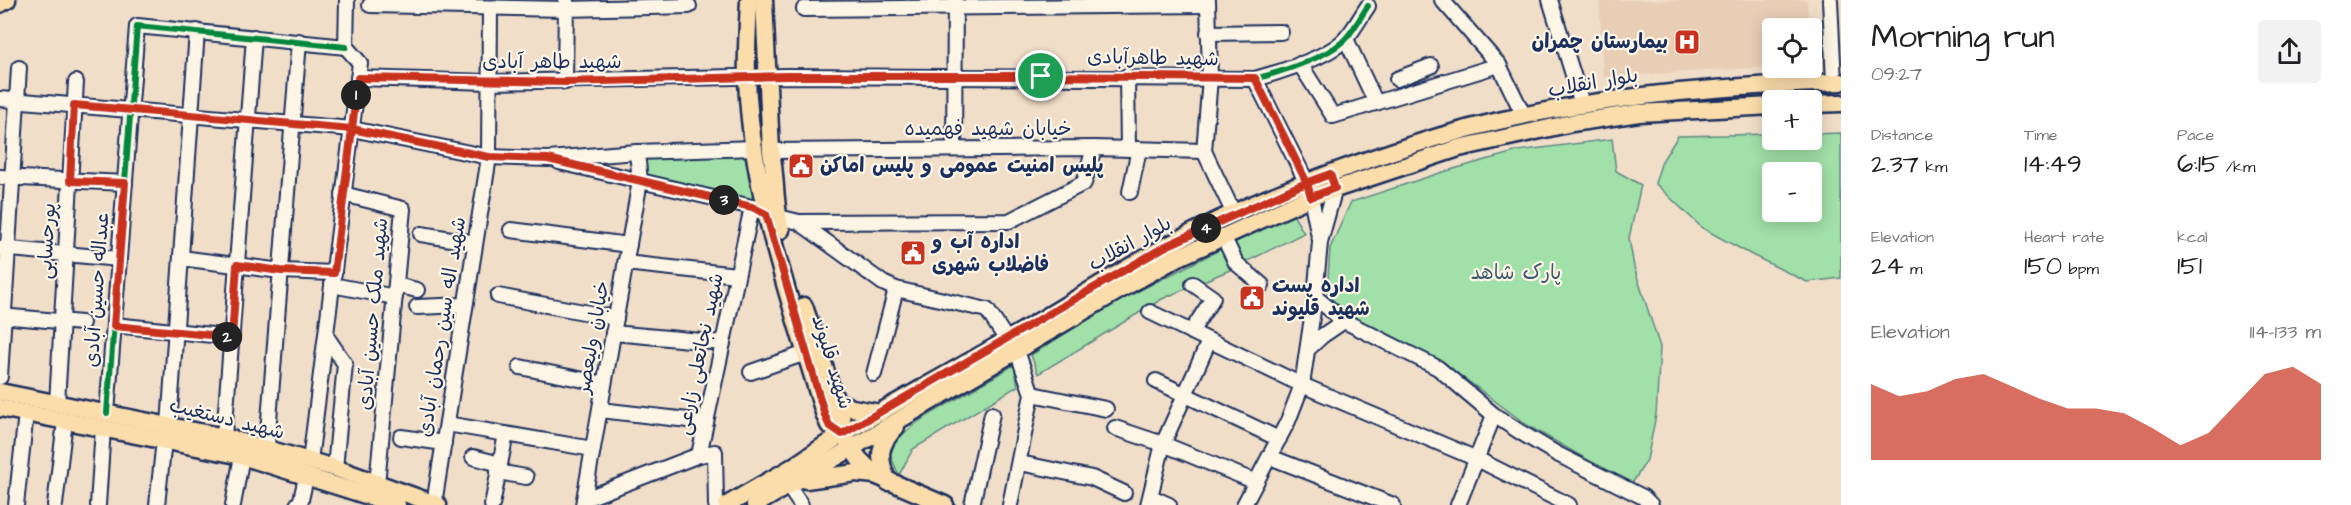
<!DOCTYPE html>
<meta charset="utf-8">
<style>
body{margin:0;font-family:"Architects Daughter","Playpen Sans Arabic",sans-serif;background:#f2f2f2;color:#202124;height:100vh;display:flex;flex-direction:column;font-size:22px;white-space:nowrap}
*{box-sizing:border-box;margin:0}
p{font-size:20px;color:#757577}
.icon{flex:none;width:33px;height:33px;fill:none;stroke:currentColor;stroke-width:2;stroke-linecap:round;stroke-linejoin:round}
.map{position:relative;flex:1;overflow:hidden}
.panel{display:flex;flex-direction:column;background:#fff;width:510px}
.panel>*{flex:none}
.tools{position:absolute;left:1762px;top:18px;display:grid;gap:12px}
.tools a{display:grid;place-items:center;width:60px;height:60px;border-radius:6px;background:#fff;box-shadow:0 3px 15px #0003;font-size:30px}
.pin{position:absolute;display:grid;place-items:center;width:51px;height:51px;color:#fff;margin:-26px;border:3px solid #fff;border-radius:50%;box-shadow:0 2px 6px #0007}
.km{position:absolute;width:30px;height:30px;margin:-15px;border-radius:50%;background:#222;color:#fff;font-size:16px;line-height:30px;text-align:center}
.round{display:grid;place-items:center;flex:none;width:63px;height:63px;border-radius:6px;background:#f2f2f2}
.headline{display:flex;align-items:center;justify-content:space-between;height:102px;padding:0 30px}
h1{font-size:33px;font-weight:600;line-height:45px}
.stats{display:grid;grid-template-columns:repeat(3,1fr);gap:9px;height:102px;padding:6px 30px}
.stats div{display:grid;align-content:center}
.stats b{font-size:26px;font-weight:600}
.stats small{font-size:16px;font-weight:400}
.stats p{font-size:16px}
.chart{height:168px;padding:12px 30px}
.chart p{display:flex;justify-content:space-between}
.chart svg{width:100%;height:108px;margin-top:6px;fill:#c8321e;opacity:.7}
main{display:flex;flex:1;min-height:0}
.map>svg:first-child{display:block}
</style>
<main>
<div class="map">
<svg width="1841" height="505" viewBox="0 0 1841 505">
<rect width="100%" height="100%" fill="#f1dec9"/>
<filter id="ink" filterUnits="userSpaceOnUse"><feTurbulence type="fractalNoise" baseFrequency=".0167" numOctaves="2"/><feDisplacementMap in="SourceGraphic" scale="12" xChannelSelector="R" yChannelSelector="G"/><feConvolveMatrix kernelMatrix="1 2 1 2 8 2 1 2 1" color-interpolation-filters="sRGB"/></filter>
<g filter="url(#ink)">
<polygon fill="#e9ceb6" points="1599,0 1807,0 1809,28 1773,28 1773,67 1603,77"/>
<g fill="#a1e0a8" stroke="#5e8883" stroke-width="1.5" fill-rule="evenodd">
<path d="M1841 133V278L1807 282 1752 255 1702 228 1655 183 1662 161 1678 136 1773 134V140H1812V134ZM1773 172H1812V212H1773Z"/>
<polygon points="1612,139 1616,171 1641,185 1629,238 1634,267 1660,347 1656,415 1647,460 1631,485 1527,425 1468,381 1407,345 1352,318 1327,294 1330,248 1351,202 1443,172 1518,151"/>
<polygon points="746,152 756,201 734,199 644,178 641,154"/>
<polygon points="1292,213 1304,233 1232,269 1162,299 1038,374 1031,355 1109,306"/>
<polygon points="1014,365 1018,386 913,449 899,475 890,455 896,440 919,421"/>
</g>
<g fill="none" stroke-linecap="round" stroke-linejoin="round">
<g stroke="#1b2f5e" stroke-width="18">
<g id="minor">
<polyline points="1208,0 1210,78 1204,151 1234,214"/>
<polyline points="1442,0 1499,65 1524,116"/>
<polyline points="1550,0 1582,104"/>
<polyline points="1830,0 1834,83"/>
<polyline points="370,5 566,9 689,6"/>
<polyline points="804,9 1208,5"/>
<polyline points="1208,33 1281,32"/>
<polyline points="1346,39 1376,103"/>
<polyline points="1300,64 1333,116 1499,65"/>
<polyline points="1127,76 1128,148"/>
<path d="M358 78 490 82 787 76 1255 79C1280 72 1331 57 1347 37 1355 28 1361 16 1368 6"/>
<polyline points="1255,79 1307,183"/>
<polyline points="1397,79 1431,66"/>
<polyline points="565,82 566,0"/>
<polyline points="0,99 352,129 489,157 548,159 637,152 755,148"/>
<polyline points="954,149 955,1"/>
<polyline points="771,151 1094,148 1204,151"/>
<polyline points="559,162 752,207 766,214 799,222 883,283 896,289 987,310 1007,340"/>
<polyline points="0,177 125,183"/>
<polyline points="1130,192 1139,149"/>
<polyline points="343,194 403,209 377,484"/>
<polyline points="1311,197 1319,237"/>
<polyline points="799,222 1009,221 1084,183 1094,148"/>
<polyline points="511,230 629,245"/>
<polyline points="421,234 475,243"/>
<polyline points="1223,236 1236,263 1262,285"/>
<polyline points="0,248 119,259"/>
<polyline points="181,258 281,271 334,273"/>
<polyline points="625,263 737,275"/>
<polyline points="332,285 395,297"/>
<polyline points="396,285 417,290"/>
<polyline points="498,296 616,318"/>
<polyline points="1315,297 1344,321 1438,368 1494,415 1520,432 1557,454 1643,497 1651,505"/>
<polyline points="417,307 465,305"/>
<polyline points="1150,312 1302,385 1477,459 1569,505"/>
<polyline points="0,316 82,323"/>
<polyline points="114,325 232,337"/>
<polyline points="1191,332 1213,298 1193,284"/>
<polyline points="613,333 723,343"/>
<polyline points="326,336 345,364 335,468"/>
<polyline points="1308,349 1322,336 1344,321"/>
<polyline points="520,367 604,384"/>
<polyline points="751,372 806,353"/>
<polyline points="874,374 896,289"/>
<polyline points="0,377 19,68"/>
<polyline points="1156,381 1279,439"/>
<polyline points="1032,394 1106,409"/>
<polyline points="57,403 76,82"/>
<polyline points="600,410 706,422"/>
<polyline points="107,413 137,26 346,47"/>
<polyline points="447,424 593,449"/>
<polyline points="169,425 197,31"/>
<polyline points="1115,428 1163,444 1256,482"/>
<polyline points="224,437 254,37"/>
<polyline points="401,437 444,443"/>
<polyline points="699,455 752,207"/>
<polyline points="473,457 500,464"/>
<polyline points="1270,457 1393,505"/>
<polyline points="266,458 299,41"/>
<polyline points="310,461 360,63 346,47 347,0"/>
<polyline points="1020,463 1092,478 1124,493"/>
<polyline points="498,472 526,477"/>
<polyline points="788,486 801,505"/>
<polyline points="1151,497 1169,505"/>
<polyline points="585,499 699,455 715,452 716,505"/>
<polyline points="434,504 489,157 490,8"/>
<polyline points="16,505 26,413"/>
<polyline points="55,505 65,421"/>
<polyline points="98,505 103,428"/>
<polyline points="157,505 164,440"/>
<polyline points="233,505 242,456"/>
<polyline points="297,505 301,500 306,477"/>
<polyline points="492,505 506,434"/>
<polyline points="583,505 640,181 637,152"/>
<polyline points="972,505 992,414"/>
<polyline points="1010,505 1032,394 1017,351"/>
<polyline points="1148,505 1163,444 1209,341"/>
<polyline points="1244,505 1288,421 1302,385 1315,297 1320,242 1335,188"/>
<polyline points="1458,505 1494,415"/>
</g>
</g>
<g stroke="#1b2f5e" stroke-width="21">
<g id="major">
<path d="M749 0C748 26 746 52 747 78 751 193 792 306 825 416L829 425 842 434"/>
<path d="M764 0 771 151C776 177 774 204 781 230"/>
<polyline points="0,4 7,0"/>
<polyline points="1812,104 1841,103"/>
<polyline points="804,306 842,420 842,434"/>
<polyline points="0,392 224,437 335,468 438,505"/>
<polyline points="835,400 852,408 880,413"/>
<polyline points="0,408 242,456 397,505"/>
<polyline points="846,440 859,459 875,475 945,505"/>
<polyline points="806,480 856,473 875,475"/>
<path d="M888 482C878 458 877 446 896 427"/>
<path d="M727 505 791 468 842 434C897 402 952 372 1007 340 1060 310 1111 276 1165 247 1242 205 1326 173 1409 146 1549 100 1695 87 1841 82"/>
<polyline points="755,505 1123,288 1177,258 1311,197 1459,148 1572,123 1639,113 1773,106"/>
</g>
</g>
<use href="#minor" stroke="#fcf5e5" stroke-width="14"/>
<use href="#major" stroke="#fbddab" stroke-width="16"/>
<g stroke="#fcf5e5" stroke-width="10">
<g id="cycleway">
<path d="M358 78 490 82 787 76 1255 79C1280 72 1331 57 1347 37 1355 28 1361 16 1368 6"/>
<polyline points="107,413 137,26 346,47"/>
</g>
</g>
<use href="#cycleway" stroke="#00873e" stroke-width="6"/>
</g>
</g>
<g fill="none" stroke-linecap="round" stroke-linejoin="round" filter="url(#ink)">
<g stroke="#fff" stroke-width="12">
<polyline id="route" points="1041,76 787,76 565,82 358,78 352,129 74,105 70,181 125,183 114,326 232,337 237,265 281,271 334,273 352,129 489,157 548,159 752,207 766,214 825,416 829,425 842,434 1166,246 1294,188 1330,174 1335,188 1311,197 1307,183 1255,78 1041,76"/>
</g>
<use href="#route" stroke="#c8321e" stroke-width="8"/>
</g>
<defs>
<g id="hospital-square" transform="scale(1.35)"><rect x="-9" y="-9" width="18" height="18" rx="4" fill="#c8321e" stroke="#fcf5e5"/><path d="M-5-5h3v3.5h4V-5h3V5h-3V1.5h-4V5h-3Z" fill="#fff"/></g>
<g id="civic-square" transform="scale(1.35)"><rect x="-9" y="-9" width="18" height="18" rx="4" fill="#c8321e" stroke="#fcf5e5"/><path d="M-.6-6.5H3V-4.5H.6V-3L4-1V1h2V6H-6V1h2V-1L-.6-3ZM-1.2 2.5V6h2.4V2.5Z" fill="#fff"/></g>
</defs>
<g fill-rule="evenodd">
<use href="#hospital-square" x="1687" y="42"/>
<use href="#civic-square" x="801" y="166"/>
<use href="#civic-square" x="913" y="253"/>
<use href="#civic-square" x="1252" y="298"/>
</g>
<g text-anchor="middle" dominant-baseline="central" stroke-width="4.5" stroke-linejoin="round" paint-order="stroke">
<g font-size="20" font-weight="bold" fill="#1b2f5e" stroke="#fcf5e5" text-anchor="start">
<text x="1668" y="42" text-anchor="end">بیمارستان چمران</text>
<text x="820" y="166">پلیس امنیت عمومی و پلیس اماکن</text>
<text x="932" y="242">اداره آب و<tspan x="932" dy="23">فاضلاب شهری</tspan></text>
<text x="1272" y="286">اداره پست<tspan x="1272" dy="23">شهید قلیوند</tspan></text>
</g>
<g font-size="20" fill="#1b2f5e" stroke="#fcf5e5">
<text transform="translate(1153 58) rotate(1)">شهید طاهرآبادی</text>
<text x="552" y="62">شهید طاهر آبادی</text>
<text transform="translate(1593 83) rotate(-10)">بلوار انقلاب</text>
<text x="988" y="129">خیابان شهید فهمیده</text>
<text transform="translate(47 241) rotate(-87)">پورحسابی</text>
<text transform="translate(1130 244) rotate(-29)">بلوار انقلاب</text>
<text transform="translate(97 290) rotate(-86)">عبداله حسین آبادی</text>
<text transform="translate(373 314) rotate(-85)">شهید ملک حسین آبادی</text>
<text transform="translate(442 327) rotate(-81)">شهید اله سین رحمان آبادی</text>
<text transform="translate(593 337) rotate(-80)">خیابان ولیعصر</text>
<text transform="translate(700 354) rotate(-78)">شهید نجاتعلی زارعی</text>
<text transform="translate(832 362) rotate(73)">شهید قلیوند</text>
<text transform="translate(227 419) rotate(14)">شهید دستغیب</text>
</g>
<g font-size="20" fill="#3c5b70" stroke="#fcf5e5">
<text x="1516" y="273">پارک شاهد</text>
</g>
</g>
</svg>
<div class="tools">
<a><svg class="icon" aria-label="locate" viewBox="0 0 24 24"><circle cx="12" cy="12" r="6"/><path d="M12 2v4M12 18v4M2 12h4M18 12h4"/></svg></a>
<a>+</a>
<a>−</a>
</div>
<div class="pin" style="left:1041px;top:76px;background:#1e9e55"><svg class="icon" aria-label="arrive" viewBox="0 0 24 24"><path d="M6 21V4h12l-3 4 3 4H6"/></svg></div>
<b class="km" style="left:356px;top:95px">1</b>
<b class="km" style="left:227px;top:337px">2</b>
<b class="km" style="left:724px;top:200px">3</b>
<b class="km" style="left:1206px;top:228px">4</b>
</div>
<section class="panel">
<div class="headline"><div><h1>Morning run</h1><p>09:27</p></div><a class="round"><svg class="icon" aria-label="share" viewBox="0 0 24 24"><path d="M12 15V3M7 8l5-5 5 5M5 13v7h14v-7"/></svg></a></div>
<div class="stats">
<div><p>Distance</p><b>2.37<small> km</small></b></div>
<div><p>Time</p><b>14:49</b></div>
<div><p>Pace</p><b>6:15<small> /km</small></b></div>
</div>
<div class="stats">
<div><p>Elevation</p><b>24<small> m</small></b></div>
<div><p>Heart rate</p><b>150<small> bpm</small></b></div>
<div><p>kcal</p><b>151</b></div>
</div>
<div class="chart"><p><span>Elevation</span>114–133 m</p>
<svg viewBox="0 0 160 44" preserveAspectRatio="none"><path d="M0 44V13L10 18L20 16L30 11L40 9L50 14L60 19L70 23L80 23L90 25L100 31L110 38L120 33L130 21L140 9L150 6L160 13V44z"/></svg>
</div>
</section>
</main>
